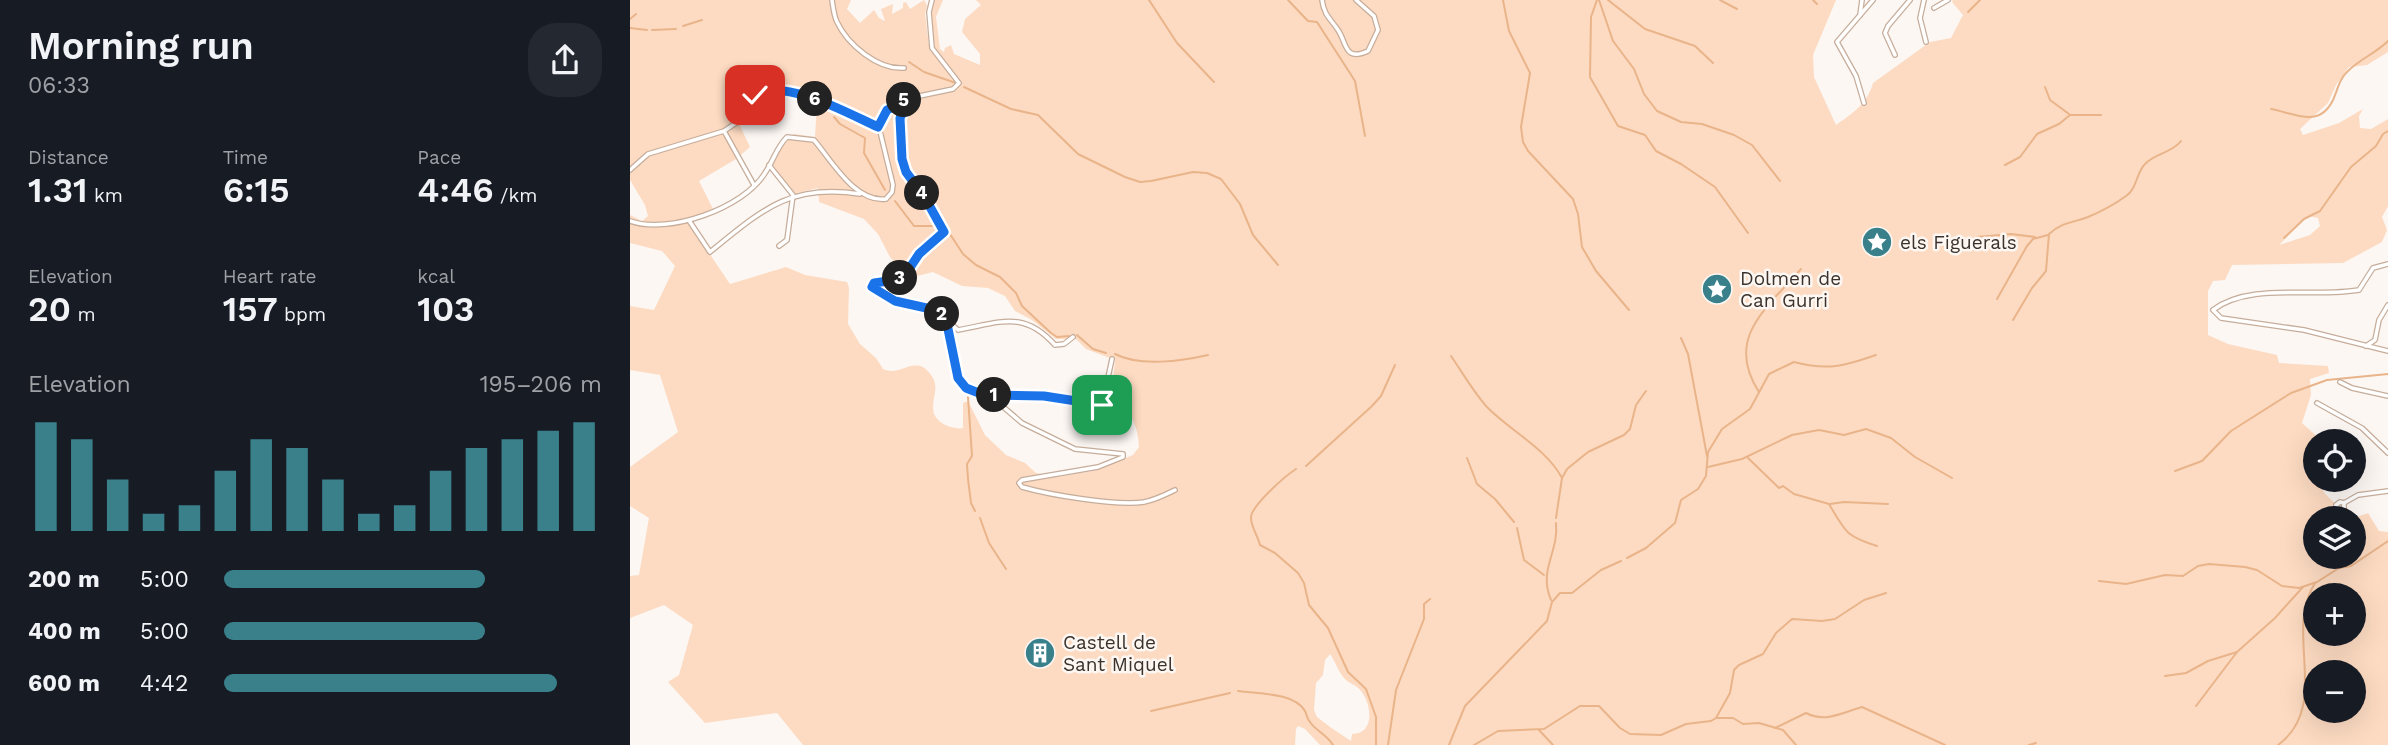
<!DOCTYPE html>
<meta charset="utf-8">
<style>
body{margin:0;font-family:"Work Sans",sans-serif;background:#242831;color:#f1f3f6;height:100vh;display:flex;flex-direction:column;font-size:26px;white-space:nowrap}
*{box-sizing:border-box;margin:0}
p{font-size:23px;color:#9ea1a6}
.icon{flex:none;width:38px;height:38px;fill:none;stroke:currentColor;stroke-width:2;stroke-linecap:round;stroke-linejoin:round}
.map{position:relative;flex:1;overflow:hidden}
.drawer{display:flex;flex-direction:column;background:#171b24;width:630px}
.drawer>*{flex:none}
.tools{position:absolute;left:1673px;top:429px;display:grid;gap:14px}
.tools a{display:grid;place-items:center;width:63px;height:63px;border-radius:50%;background:#171b24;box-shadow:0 7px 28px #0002;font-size:35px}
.pin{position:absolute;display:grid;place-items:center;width:60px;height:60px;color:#fff;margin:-30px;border-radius:14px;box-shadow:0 4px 10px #0006}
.km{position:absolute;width:35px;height:35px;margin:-18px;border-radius:50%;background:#222;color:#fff;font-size:19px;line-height:35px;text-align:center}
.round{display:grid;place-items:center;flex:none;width:74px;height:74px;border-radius:28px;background:#242831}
.head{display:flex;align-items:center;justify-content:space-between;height:119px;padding:0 28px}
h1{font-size:38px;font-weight:600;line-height:52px}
.stats{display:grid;grid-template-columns:repeat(3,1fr);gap:10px;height:119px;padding:7px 28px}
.stats div{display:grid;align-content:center}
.stats b{font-size:35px;font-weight:600}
.stats small{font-size:19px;font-weight:400}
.stats p{font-size:19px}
.chart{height:196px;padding:14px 28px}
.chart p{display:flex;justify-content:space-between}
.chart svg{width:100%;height:126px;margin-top:7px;stroke:#3a808b;stroke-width:6}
ul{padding:0 28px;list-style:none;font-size:23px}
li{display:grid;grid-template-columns:112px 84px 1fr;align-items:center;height:52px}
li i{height:18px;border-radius:9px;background:#3a808b}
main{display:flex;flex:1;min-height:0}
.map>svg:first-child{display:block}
</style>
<main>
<section class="drawer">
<div class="head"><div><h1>Morning run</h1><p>06:33</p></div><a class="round"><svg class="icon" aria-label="share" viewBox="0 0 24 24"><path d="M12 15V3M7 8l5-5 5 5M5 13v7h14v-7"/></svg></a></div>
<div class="stats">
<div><p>Distance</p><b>1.31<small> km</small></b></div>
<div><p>Time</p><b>6:15</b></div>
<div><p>Pace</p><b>4:46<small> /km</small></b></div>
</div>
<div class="stats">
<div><p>Elevation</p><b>20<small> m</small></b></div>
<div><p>Heart rate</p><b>157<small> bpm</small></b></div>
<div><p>kcal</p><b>103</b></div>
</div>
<div class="chart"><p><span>Elevation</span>195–206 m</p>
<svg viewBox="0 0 160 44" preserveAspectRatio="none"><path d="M5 44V6M15 44V12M25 44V26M35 44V38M45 44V35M55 44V23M65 44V12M75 44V15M85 44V26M95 44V38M105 44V35M115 44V23M125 44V15M135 44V12M145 44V9M155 44V6"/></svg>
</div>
<ul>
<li><b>200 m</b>5:00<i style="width:69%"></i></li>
<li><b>400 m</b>5:00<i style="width:69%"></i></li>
<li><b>600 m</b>4:42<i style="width:88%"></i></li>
</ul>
</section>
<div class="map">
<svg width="1758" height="745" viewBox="0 0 1758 745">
<rect width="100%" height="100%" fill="#fcf7f3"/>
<path fill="#fddbc2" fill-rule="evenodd" d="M0 0H221L217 9 230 23 244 10 249 18 255 21 251 9 263 4 262 14 273 8V3L276 2 280 9 294 0 297 5 295 14 299 46 303 44 300 13 304 0H313L306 17 310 49 314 52 315 48 321 45 324 54 350 65V54L332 32 335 19 351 5 346 0H1206L1183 55 1184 77 1206 125C1223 113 1237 104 1243 83L1300 42 1321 38 1333 15 1322 2 1323 0H1758V52L1737 65 1719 67 1706 85 1698 103 1670 129 1673 135 1709 123 1733 109 1729 116 1730 128 1741 129 1758 119V206L1752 217 1757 230 1752 242 1713 263 1602 265 1595 280 1583 281 1578 291V335L1598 344 1647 355 1649 363 1698 366 1699 373 1680 379 1681 395 1672 423 1692 441H1685C1685 488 1686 489 1724 518H1685V556H1724V518L1738 513 1749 531 1758 532V745H690L675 729 668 726 666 729 665 745H173L147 713 75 723 38 682 49 675 63 625 34 605 0 618V576L9 575 19 518 0 506V467L48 432 30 375 0 370V306L24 310 45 266 32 251 0 243V215L12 221 18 216 15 205 0 180ZM133 87 172 91 238 119 234 125 187 104 185 137 164 134 146 153 141 167 163 194 188 188 189 202 234 219 248 234 260 257 279 278 303 272 332 286 358 288 375 296 385 311 402 320 426 339H446L456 349 485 360C485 368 481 382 485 389 495 412 508 418 509 447L503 455 463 471 428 477 406 473 395 463 376 455 355 435 338 401 333 403V428C324 430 308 424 304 414 299 396 316 385 293 367 278 361 269 376 253 369L246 358 230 344 218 324 219 288 217 282 175 275 156 267 100 284 56 219 83 209 69 181 106 159 120 147 104 113 121 92ZM1678 216 1688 218 1690 226 1680 235 1649 245ZM1685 595H1724V634H1685ZM700 654C705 661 708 671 714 678 719 684 727 685 731 691 742 705 745 734 722 734L721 741 700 727 687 717 684 710 686 683 693 675 695 660ZM1685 672H1724V710H1685Z"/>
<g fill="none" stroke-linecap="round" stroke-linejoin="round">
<g stroke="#e9b48a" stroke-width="2">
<polyline points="519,0 547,43 584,82"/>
<polyline points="658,0 678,21 687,22 725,81 735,136"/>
<polyline points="873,0 879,31 900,73 891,127 893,142 898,151 943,199 948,214 952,247 966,271 999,310"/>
<polyline points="967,0 961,17 960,77 988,126 1015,135 1026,151 1051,164 1085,187 1118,233"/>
<polyline points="969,0 983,41 1004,69 1014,94 1027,111 1051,122 1072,124 1104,135 1122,145 1150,181"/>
<polyline points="978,0 1015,29 1065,46 1083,63"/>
<polyline points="1090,0 1107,9"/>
<polyline points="1183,0 1187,4"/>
<polyline points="1338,12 1350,0"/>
<polyline points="0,19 6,14"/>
<polyline points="53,26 72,20"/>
<polyline points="0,28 17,30"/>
<polyline points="22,30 46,29"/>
<polyline points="279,62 294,72 326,83"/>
<polyline points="334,87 381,109 408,115 448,154 495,177 510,182 521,181 563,172 577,173 591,179 610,204 623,235 648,265"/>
<polyline points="1415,87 1420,100 1439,114"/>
<path d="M1641 109C1664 113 1689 129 1703 100 1708 89 1709 79 1718 71 1730 59 1746 53 1758 41"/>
<polyline points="204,117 210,124 235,138 234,153 255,190"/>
<polyline points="1375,165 1390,157 1407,134 1429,124 1440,115 1471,115"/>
<polyline points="265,201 284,226 308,226"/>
<polyline points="318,231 333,254 346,265 370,277 386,293 392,306 421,333 427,337 439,336"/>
<polyline points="1347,237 1381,234 1405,237"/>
<polyline points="1654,238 1674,219 1690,211 1721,167 1746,146 1753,134 1758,131"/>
<polyline points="1367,299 1397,246 1403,239 1418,235"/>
<path d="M1383 320 1402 288 1416 271 1419 234C1432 222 1442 223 1458 217 1470 212 1485 204 1496 196 1507 189 1506 173 1515 164 1525 153 1542 153 1551 141"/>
<polyline points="447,335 463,349 476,353"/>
<polyline points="1051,338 1058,354 1077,456"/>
<path d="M485 354C510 367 552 361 578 355"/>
<path d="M821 356C832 372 843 391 856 406 880 431 916 448 932 478"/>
<path d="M1129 392C1094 338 1137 308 1171 269"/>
<polyline points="338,397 342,456 337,464 338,479 341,503 345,511"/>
<polyline points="837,458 847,484 865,499 884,522"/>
<path d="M1118 458 1149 488 1153 486 1164 494 1199 504C1216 533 1216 536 1247 546"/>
<polyline points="676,466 742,406 751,396 765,365"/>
<polyline points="1078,467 1112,459 1162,435 1189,430 1214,435 1236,429 1261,438 1285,457 1322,478"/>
<path d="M666 469C655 476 620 507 621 518 621 527 628 536 630 545L645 553 668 573 674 583 679 605 698 628 718 672 736 689 746 717V745"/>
<polyline points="1545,471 1572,461 1601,431 1661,393 1697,380 1758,374"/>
<polyline points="1200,504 1214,502 1258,504"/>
<polyline points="350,518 359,543 376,569"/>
<polyline points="926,518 932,478 937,469 958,452 994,435 1000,429 1006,405 1016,391"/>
<polyline points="887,528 894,560 914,575"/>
<path d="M997 558 1016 548 1045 523 1051 500 1068 489 1076 476 1078 452 1092 429 1120 409 1139 374 1164 362C1198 371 1214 366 1246 355"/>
<polyline points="1469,581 1496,584 1535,575 1553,576 1568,566 1579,564 1615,567 1627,570 1652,586 1669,588 1687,582 1709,568 1721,566 1758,541"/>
<path d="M921 600C908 569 929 553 926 523"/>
<polyline points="1535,676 1556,673 1578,661 1607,652 1645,618 1673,587"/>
<path d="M608 691C627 694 664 692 675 711 677 715 677 719 680 722 686 731 697 735 703 745"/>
<polyline points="1566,706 1607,652"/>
<polyline points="521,711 600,693"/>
<polyline points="1086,718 1103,718 1113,724 1129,723 1153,730 1166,745"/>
<path d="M1145 728 1176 713C1195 723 1212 713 1232 707L1315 745"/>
<polyline points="909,730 923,745"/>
<polyline points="758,745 766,690 794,619 794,604 800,599"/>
<polyline points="819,745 835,706 917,621 922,602 930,593 942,593 971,570 991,561"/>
<polyline points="844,745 868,731 914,729 950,706 969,706 990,728 1000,734 1031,735 1056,724 1081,721 1086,718 1100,693 1104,670 1109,665 1133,654 1146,633 1162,619 1192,621 1205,619 1234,600 1256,593"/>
<polyline points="1399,745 1406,743"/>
<path d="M1648 745C1702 705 1653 633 1685 583"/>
</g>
<g stroke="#c6ad9b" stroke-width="6">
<g id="minor">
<path d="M202 0C203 7 204 16 207 22 218 45 248 70 274 68"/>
<path d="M302 0 299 12 302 48 329 83 323 89 280 98 270 118 272 159 276 172 294 196 314 232 289 254 275 275 266 280 244 283 242 287 265 301 310 311 316 319 328 378 336 388 371 405 392 423 445 449 493 454V457L468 467 392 480 389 483 392 487C420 495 486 506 514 502 525 500 535 495 545 490"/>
<path d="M692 0C694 15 700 18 708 30 717 43 714 62 738 51L748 30 744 16 726 0"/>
<polyline points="1294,0 1290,18 1296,42"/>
<polyline points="1304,8 1318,0"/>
<polyline points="1230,15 1232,0"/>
<polyline points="1265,55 1255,33 1258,26 1280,0"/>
<polyline points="1234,103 1226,76 1207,42 1243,0"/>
<polyline points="94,131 124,185"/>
<polyline points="139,165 163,195 157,240 149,246"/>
<polyline points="0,170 18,154 94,131 109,121 125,95 134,90 183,98 248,127"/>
<path d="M0 221C38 235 114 208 135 173 144 160 146 148 157 137L184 140C202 161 225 203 256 199L262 192 263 185 248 123 257 110 280 98"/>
<path d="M60 222 80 252C132 210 160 183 230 194"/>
<path d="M1758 264 1743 268 1729 290C1684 298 1620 282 1583 310L1591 318 1674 330 1758 351"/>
<path d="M318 321 328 330C369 323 393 309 425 345L434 344 443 337"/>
<polyline points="1736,346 1745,340 1749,320 1758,305"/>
<polyline points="1710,382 1722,388 1758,396"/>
<polyline points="356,395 414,396 472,405 482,359"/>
<polyline points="1687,403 1732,428 1758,453"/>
<polyline points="1714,503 1714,510 1708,510 1706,505 1710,502 1714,503 1728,495 1758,491"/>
</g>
</g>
<use href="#minor" stroke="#fff" stroke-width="3.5"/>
</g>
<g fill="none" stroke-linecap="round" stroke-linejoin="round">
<g stroke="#fff" stroke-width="14">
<path id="route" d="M125 95C156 78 217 113 248 127L257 110 280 99 270 118 272 159 276 172 294 196 314 232 289 254 275 275 266 280 244 283 242 287 265 301 310 311 316 319 328 378 336 388 354 395 414 396 472 405"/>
</g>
<use href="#route" stroke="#1a73e8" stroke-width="9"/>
</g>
<defs>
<g id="sight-disc" transform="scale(1.575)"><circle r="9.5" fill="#3a808b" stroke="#fcf7f3"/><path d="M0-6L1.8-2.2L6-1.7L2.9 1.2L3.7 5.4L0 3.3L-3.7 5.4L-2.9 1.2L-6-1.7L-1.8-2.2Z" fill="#fff"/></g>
<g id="building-disc" transform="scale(1.575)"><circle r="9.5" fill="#3a808b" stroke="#fcf7f3"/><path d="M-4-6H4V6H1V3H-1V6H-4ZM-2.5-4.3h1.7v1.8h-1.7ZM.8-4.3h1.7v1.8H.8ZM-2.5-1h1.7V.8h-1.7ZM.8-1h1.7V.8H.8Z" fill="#fff"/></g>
</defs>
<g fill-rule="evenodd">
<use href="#sight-disc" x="1247" y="242"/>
<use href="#sight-disc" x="1087" y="289"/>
<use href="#building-disc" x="410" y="653"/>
</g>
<g text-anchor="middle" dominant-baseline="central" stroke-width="5" stroke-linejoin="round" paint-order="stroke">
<g font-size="19" fill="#3c322b" stroke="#fcf7f3" text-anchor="start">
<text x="1270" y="242">els Figuerals</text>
<text x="1110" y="278">Dolmen de<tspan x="1110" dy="22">Can Gurri</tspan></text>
<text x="433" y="642">Castell de<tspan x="433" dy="22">Sant Miquel</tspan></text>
</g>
</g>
</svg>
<div class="tools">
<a><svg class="icon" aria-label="locate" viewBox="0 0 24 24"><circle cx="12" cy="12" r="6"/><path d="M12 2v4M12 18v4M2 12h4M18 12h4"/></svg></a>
<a><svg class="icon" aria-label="layers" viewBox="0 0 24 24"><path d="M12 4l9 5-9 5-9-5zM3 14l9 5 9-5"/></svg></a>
<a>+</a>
<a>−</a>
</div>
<div class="pin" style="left:472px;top:405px;background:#1e9e55"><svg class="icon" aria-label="arrive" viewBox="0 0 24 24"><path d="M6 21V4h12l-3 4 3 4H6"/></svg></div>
<div class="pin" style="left:125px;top:95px;background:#d93025"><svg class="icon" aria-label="check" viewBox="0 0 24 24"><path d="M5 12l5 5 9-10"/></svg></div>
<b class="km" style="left:364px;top:395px">1</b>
<b class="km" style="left:312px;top:314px">2</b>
<b class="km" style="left:270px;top:278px">3</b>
<b class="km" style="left:292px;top:193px">4</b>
<b class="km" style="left:274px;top:100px">5</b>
<b class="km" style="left:185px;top:99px">6</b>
</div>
</main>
